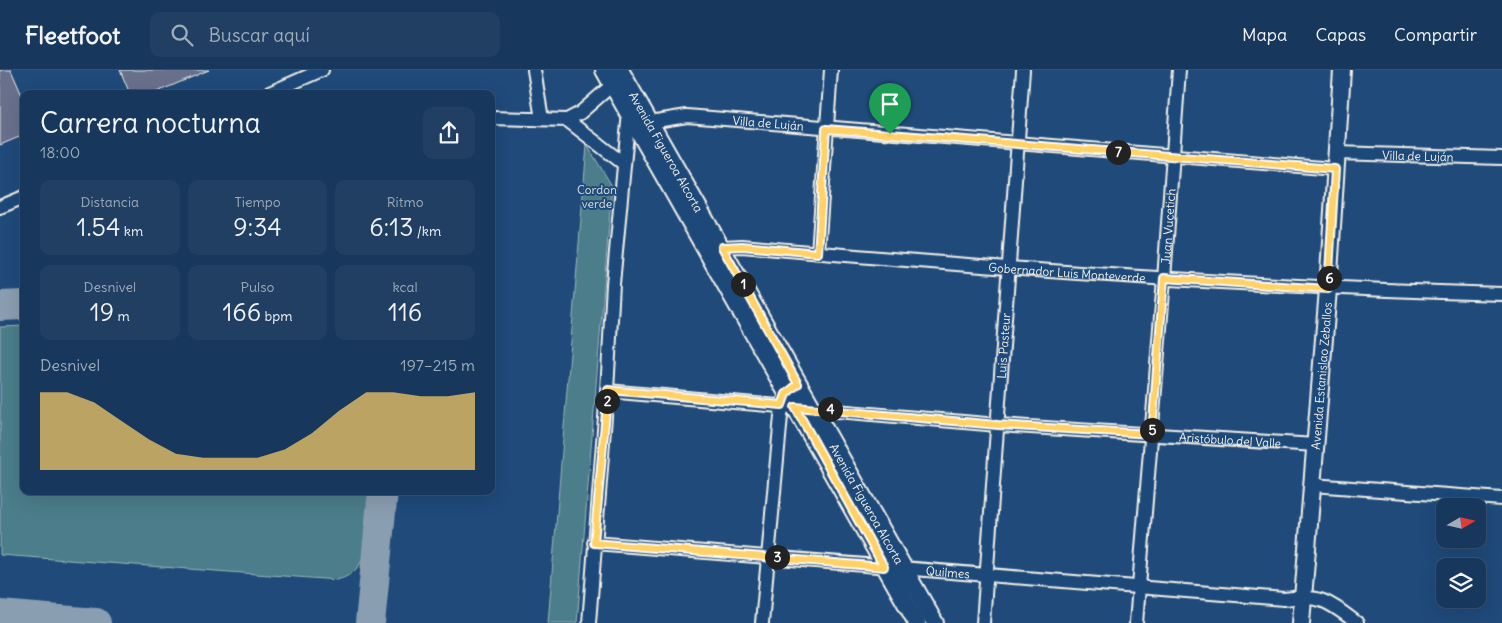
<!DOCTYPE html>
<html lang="es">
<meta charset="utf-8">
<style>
body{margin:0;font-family:Delius,sans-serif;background:#203f62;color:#f1f3f6;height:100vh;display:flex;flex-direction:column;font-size:19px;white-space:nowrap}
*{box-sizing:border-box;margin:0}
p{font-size:16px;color:#9eacbb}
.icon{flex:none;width:28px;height:28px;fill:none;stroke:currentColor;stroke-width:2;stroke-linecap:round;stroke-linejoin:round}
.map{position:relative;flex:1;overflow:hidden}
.panel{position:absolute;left:20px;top:20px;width:475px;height:405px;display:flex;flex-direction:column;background:#17385c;border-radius:10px;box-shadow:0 5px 20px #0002,0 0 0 1px #365272}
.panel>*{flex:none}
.needle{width:32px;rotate:81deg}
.tools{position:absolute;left:1436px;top:428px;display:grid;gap:10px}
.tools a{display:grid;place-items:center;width:50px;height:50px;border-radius:10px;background:#17385c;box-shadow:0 5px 20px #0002,0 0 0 1px #365272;font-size:25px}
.pin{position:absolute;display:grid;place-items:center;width:42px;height:42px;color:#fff;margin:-51px -21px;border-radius:50% 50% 50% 0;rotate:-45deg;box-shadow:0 0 5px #0007}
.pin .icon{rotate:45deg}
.km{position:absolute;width:25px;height:25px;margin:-12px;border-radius:50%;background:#222;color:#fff;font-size:14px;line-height:25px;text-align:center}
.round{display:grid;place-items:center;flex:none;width:52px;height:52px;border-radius:10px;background:#203f62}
.summary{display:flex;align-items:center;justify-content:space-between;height:85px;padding:0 20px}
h1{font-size:28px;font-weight:600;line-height:38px}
.stats{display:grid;grid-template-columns:repeat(3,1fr);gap:8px;height:85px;padding:5px 20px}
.stats div{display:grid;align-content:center;border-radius:10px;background:#203f62;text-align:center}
.stats b{font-size:25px;font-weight:600}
.stats small{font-size:14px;font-weight:400}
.stats p{font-size:14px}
.chart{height:140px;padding:10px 20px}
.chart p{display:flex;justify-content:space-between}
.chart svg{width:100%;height:90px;margin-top:5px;fill:#ffd166;opacity:.7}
header{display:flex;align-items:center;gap:30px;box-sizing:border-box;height:70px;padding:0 25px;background:#17385c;border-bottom:1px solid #365272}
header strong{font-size:24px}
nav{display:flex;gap:28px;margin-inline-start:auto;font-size:18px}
.search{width:350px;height:45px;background:#203f62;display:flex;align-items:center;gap:12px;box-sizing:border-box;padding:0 18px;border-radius:10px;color:#9eacbb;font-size:19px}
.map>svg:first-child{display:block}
</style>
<header>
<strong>Fleetfoot</strong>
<div class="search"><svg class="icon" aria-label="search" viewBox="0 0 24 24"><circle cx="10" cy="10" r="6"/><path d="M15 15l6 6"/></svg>Buscar aquí</div>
<nav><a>Mapa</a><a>Capas</a><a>Compartir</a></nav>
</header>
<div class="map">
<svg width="1502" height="553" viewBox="0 0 1502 553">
<rect width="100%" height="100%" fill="#1f4a7a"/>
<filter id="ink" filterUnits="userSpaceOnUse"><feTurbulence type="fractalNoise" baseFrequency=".02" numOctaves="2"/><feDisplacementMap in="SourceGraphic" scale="10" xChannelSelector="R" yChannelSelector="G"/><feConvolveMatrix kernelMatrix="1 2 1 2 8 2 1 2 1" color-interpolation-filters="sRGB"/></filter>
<g filter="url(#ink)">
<g fill="#4b7d8a" stroke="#a0b7b9">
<polygon points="587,75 612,116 577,553 548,553"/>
<path d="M24 256V421H371C369 452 375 501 337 510L0 485V257Z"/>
</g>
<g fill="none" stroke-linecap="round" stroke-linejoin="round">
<g stroke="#8a9eb1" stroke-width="30">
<polyline points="0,236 24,235"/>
<polyline points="0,545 96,553"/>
<polyline points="370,553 383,421"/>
</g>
</g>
<g fill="#686f8c" stroke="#f4f1e8">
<polygon points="0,0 11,0 24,30 24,65 0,75"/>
<polygon points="120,0 209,0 152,24 130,24"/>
</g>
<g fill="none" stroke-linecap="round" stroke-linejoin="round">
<g stroke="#f4f1e8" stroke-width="16">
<g id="minor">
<polyline points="534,0 542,49"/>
<polyline points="267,24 322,0"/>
<polyline points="491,48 567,50 580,43 619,9"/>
<polyline points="567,50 624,94"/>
<path id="s1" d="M650 52 687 46 1335 99"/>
<path id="s2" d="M1336 83 1502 88"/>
<polyline points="0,137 24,127"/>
<path id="s3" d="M722 177 742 176C995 199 1248 217 1502 224"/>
<polyline points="818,183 831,0"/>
<path id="s4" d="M607 321 998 355 1316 375"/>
<polyline points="1312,415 1502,429"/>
<path id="s5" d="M594 473 1284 529C1321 524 1329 532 1357 553"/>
<polyline points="589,553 607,321 613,214 629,42"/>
<polyline points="762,553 782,335 785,327"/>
<path id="s6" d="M983 553 1023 0"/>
<path id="s7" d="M1136 553 1164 209 1179 0"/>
</g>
</g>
<g stroke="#f4f1e8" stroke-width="20">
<g id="major">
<polyline points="604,0 917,553"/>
<path id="s8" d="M620 0 935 553"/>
<path id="s9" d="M1301 553 1328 219 1342 0"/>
</g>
</g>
<use href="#minor" stroke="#1f4a7a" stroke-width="12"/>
<use href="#major" stroke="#1f4a7a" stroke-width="16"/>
</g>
</g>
<g fill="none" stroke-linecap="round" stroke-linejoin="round" filter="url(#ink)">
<g stroke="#fff" stroke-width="10">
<polygon id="route" points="826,59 1335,99 1328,219 1164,208 1152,364 998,355 795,337 884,497 594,473 608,320 782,335 786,324 798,314 722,177 742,176 818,183"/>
</g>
<use href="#route" stroke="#ffd166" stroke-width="6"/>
</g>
<g text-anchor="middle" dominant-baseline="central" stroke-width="4" stroke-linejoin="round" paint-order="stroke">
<g font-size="12" fill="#f4f1e8" stroke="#1f4a7a">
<text stroke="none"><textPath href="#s1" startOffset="119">Villa de Luján</textPath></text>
<text stroke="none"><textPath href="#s8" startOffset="94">Avenida Figueroa Alcorta</textPath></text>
<text stroke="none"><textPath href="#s2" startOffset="82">Villa de Luján</textPath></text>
<text stroke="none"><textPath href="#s7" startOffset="398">Juan Vucetich</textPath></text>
<text stroke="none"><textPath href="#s3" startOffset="346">Gobernador Luis Monteverde</textPath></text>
<text stroke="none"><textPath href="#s6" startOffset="278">Luis Pasteur</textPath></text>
<text stroke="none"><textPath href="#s9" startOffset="248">Avenida Estanislao Zeballos</textPath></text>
<text stroke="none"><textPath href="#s4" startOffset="625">Aristóbulo del Valle</textPath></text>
<text stroke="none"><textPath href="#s8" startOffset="499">Avenida Figueroa Alcorta</textPath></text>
<text stroke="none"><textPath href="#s5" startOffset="355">Quilmes</textPath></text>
</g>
<g font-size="12" fill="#dbe0da" stroke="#1f4a7a">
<text x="597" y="119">Cordon<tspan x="597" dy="14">verde</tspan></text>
</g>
</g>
</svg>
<div class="tools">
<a><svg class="needle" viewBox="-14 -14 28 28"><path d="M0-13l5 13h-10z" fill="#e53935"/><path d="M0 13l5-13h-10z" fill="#9eacbb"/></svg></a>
<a><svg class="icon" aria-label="layers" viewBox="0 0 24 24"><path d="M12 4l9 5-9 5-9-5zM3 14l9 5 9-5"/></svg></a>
</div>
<div class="pin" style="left:890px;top:64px;background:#1e9e55"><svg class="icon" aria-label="arrive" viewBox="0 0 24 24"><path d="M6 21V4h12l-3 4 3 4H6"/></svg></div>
<b class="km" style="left:743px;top:214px">1</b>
<b class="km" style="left:607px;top:331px">2</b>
<b class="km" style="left:777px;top:487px">3</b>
<b class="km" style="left:830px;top:339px">4</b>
<b class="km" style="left:1152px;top:360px">5</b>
<b class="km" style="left:1329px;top:208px">6</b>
<b class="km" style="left:1118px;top:82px">7</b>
<section class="panel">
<div class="summary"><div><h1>Carrera nocturna</h1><p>18:00</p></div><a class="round"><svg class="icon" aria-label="share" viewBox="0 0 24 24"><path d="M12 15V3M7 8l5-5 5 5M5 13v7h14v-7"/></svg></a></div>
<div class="stats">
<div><p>Distancia</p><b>1.54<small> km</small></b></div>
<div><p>Tiempo</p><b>9:34</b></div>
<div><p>Ritmo</p><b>6:13<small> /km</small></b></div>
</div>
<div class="stats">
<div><p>Desnivel</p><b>19<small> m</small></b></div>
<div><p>Pulso</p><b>166<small> bpm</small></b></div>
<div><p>kcal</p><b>116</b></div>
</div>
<div class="chart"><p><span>Desnivel</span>197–215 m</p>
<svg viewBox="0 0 160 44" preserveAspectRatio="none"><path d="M0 44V6L10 6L20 11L30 20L40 29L50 36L60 38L70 38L80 38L90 34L100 26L110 15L120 6L130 6L140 8L150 8L160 6V44z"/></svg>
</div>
</section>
</div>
